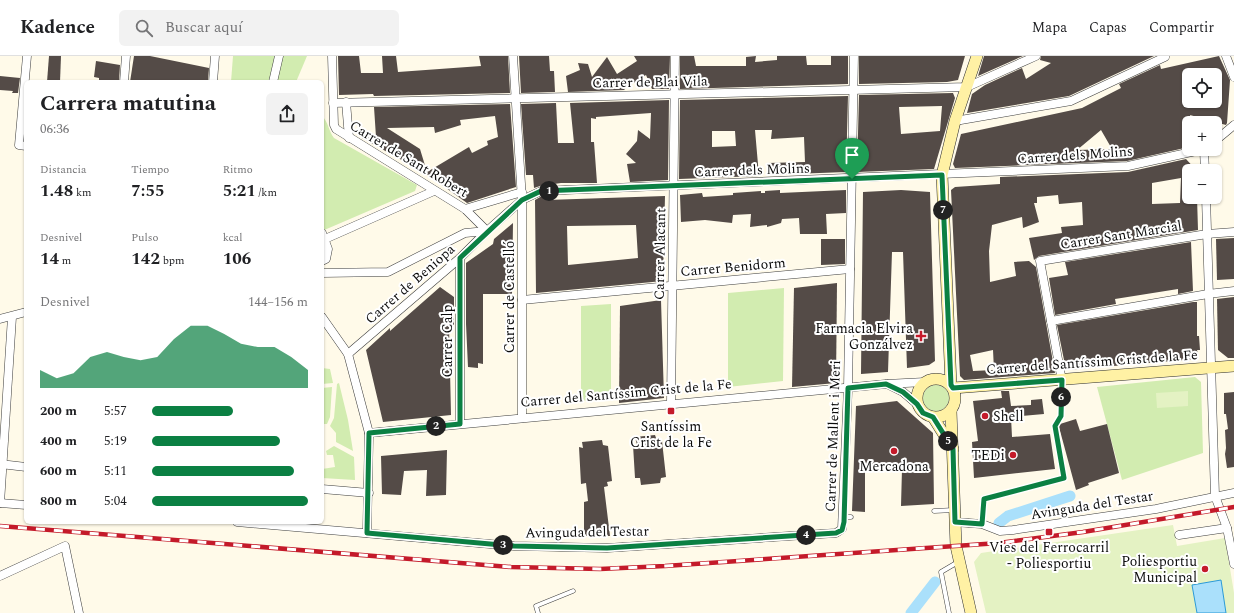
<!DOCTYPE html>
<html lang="es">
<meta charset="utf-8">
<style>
body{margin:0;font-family:Spectral,serif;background:#f2f2f2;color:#202124;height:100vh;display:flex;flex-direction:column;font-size:15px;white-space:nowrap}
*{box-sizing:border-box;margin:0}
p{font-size:13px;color:#757577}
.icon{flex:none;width:22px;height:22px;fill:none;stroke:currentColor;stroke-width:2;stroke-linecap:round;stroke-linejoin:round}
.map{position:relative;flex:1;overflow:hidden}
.panel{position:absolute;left:24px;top:24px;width:300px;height:444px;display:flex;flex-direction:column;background:#fff;border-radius:6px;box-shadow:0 1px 3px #0004}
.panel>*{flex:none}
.fabs{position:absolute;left:1182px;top:12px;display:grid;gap:8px}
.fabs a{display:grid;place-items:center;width:40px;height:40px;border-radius:6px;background:#fff;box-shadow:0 1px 3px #0004;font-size:20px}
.pin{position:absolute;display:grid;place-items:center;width:34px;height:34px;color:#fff;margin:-41px -17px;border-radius:50% 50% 50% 0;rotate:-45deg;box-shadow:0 0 4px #0007}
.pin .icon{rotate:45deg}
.km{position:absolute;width:20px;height:20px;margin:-10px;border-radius:50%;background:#222;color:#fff;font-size:11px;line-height:20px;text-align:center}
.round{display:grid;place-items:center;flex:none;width:42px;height:42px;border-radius:6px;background:#f2f2f2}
.head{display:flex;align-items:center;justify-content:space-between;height:68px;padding:0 16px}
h1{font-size:22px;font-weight:700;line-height:30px}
.stats{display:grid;grid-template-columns:repeat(3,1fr);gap:6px;height:68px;padding:4px 16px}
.stats div{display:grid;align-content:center}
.stats b{font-size:17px;font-weight:700}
.stats small{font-size:11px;font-weight:400}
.stats p{font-size:11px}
.chart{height:112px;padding:8px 16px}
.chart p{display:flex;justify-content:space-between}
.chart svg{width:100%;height:72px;margin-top:4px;fill:#0b8043;opacity:.7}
ul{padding:0 16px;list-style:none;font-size:13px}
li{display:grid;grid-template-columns:64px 48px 1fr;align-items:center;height:30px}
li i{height:10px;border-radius:5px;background:#0b8043}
header{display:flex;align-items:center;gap:24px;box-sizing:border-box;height:56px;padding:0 20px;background:#fff;border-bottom:1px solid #e0e0e0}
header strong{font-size:19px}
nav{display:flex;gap:22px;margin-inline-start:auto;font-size:14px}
.search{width:280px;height:36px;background:#f2f2f2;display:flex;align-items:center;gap:10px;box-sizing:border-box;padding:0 14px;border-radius:6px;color:#757577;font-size:15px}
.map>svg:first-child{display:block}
</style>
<header>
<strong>Kadence</strong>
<div class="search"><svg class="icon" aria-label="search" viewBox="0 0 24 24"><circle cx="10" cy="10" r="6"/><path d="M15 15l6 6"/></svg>Buscar aquí</div>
<nav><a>Mapa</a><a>Capas</a><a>Compartir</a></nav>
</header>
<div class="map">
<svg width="1234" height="557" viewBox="0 0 1234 557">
<rect width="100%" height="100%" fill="#fffae9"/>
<g fill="#d2ecb0">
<polygon points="233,0 307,0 296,26 231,26"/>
<path d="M322 60C328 65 329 76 334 82L417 129 415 135 322 175Z"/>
<polygon points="784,232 783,325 728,331 728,237"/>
<polygon points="611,248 611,342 581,345 581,250"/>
<polygon points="322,312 330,313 333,327 322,328"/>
<polygon points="1195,321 1201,326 1203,397 1122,424 1097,331"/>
<polygon points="339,327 348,364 353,395 336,386 336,377 330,370 334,362 337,328"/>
<circle cx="936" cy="342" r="13"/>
<polygon points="332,331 330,361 327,368 322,368 322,332"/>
<polygon points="334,390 354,401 355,424 322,422 322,413 335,411 333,399 327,399 326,395"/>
</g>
<g fill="#e4f2c3">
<polygon points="1188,335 1188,350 1157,352 1156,337"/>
<polygon points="1173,469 1177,490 1225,482 1234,537 1234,557 986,557 974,506 981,497"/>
</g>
<polygon fill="#aae0fb" stroke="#2b9ad7" points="1221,524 1226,557 1197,557 1192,529"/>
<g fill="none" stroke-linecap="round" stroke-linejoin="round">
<g stroke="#aae0fb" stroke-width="11">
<polyline points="999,467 1008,460 1070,440"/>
<polyline points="911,557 935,526"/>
</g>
</g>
<g fill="#544b47" fill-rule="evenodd">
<polygon points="49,0 61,0 60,26 47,26"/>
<polygon points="134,0 150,0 209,12 208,26 130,26"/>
<polygon points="338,0 359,0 361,17 383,17 382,0 396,0 398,16 481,10 479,0 508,0 510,37 374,40 373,38 339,39"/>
<polygon points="519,0 549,0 550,15 554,15 555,36 521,37"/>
<polygon points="634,0 670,0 669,33 652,33 646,19 624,33 625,34 568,36 566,20 580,14 578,7 588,8 592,21 607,1 617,18 637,5"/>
<polygon points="680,0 694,0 696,10 746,10 746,1 756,0 755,6 777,4 777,0 806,0 807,9 831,9 831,0 848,0 848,28 680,33"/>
<polygon points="859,0 965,0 958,24 947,26 859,28"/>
<polygon points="984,0 1023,0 978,20"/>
<polygon points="1041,0 1154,0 1069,40 967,57 972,38 985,29 1022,12 1026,23 1051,7 1040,4"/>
<path d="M1219 0 1230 24 1227 67 1226 69 1190 59 1192 67H1189V91L1127 105 955 112 953 108 961 78 1082 52 1121 32 1119 28 1160 9 1161 13ZM1189 19H1215V45H1189V32L1186 25 1189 24ZM1101 74 1112 93 1077 94Z"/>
<polygon points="96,5 120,9 119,26 99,26 99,22 94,21"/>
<polygon points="0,20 20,22 18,37 12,37 13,35 0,34"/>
<path d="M953 37 955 42 934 113 857 116 859 39ZM942 50 940 75 901 78 899 51Z"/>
<path d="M848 40 846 116 767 119 768 107 805 106 804 81 771 83 772 74H755L759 120 679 123 680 44ZM712 75H735L736 90 712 91Z"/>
<polygon points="669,44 668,124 630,126 627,108 636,107 626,98 637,85 638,74 650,83 651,57 596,61 596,63 591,62 591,86 594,86 597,127 561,127 540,130 534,132 533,119 526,119 521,48 556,47 558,87 574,87 570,47"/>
<path d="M510 48 516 131 467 147 425 117 362 82 376 81 374 51ZM495 60 498 81 487 85 488 89 472 97 469 91 427 116 420 93 387 72 434 71 435 77 461 69 460 64Z"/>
<path d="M1186 103 1197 115H1189V141H1197L1198 174 1039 200 1034 204 1029 182 1062 177 1061 171 1083 169 1082 146 1059 148 1058 139 1037 141V147H1034L1039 166 1023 172 1022 161 992 169 989 195 990 226 1016 220 1014 206 1029 205 1036 211 1055 317 964 324 960 320 951 134 955 131 1000 128V121L1128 116ZM1181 122 1180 147 1152 148V127ZM993 294 994 314 973 315 970 299Z"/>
<polygon points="780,134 780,137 846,134 846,157 826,158 827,178 800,178 799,162 782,163 781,167 767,171 767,169 750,171 751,158 733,159 732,167 705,164 681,166 680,139 702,137 703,141 733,139 733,137 761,135 761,137 765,137 765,135"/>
<polygon points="901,134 930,136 935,305 929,309 907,312 903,196 892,196 888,316 861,318 863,136"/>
<path d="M542 140H547V144L665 140 663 225 536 237 535 144ZM636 169 638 202 568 209 567 170Z"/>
<polygon points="513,167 512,238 483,238 483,308 478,307 478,312 468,311 466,268 466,207 493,188 494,183"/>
<polygon points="1234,182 1234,223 1217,224 1216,183"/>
<polygon points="821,183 845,183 845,208 821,209"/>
<polygon points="1191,186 1193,235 1178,238 1178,233 1115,243 1116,248 1055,259 1049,222 1068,219 1065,206"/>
<polygon points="837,227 836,327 792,331 794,232"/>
<polygon points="440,231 454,241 454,269 449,269 451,359 383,366 366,294 390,272 390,275"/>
<polygon points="1234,241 1234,302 1228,302 1218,294 1217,243"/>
<polygon points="661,244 664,342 619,347 620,250"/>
<polygon points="1193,246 1197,246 1197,280 1199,280 1200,294 1197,294 1198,298 1196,299 1196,303 1066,314 1057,269"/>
<polygon points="1001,335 1009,335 1011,350 1031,349 1031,344 1042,343 1044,358 1011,361 1012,381 1050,378 1055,413 974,422 972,386 978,385 973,345 1002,342"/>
<polygon points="1234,336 1234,411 1227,412 1225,398 1226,392 1225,374 1228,373 1226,358 1224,358 1224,337"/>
<polygon points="897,345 933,377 934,448 901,450 902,413 865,412 865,456 852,455 856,350"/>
<polygon points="1076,363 1080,375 1107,368 1119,417 1088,427 1089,429 1076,434 1059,371 1060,368"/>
<polygon points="655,379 657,385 662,385 666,421 661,422 660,427 641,429 640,422 635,422 633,389 637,389 635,381"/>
<polygon points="602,384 603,389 608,390 612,425 607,426 608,430 604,431 610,480 584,480 584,446 588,445 586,427 581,428 579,391 583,392 582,386"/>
<polygon points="447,394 446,439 426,440 427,414 404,415 401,439 382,438 381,400"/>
</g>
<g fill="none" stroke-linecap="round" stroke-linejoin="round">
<g stroke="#3e3e3e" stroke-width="5">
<g id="lane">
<polyline points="934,455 954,454"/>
<polyline points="844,461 851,461"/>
<polyline points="982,468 984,443 1064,422 1055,370 1061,360 1062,325"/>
<polyline points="538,557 536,550 573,535"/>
<polyline points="949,557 941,516 958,506"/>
</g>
</g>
<g stroke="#3e3e3e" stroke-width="9">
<g id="street">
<polyline points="332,0 334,69 336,73 465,153 487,175 460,202 348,298"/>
<polyline points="513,0 522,144 522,362"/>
<polyline points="1226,0 1234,21"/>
<polyline points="124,26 126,0"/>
<polyline points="213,26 215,0"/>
<polyline points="273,26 279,0"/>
<polyline points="346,46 349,82"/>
<polyline points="333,47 967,31 1036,0"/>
<polyline points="955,65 1071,45 1165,1"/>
<polyline points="1215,85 1234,69"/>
<polyline points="26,90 19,89 27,0"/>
<polyline points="1204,94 1205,115"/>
<polyline points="1206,141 1215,440 1227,472 1234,508"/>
<polyline points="465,153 522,136"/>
<polyline points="322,177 328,193 326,203 322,205"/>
<polyline points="325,183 434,135"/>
<polyline points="322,217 388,216 465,177 487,175 522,144 541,135 1128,110 1205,93"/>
<polyline points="522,244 850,213"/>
<polyline points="322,261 348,298 369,377 367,477"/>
<polyline points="0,263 26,256"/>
<polyline points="1051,265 1208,238 1234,235"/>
<polyline points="1062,325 1040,205 1207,178 1234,176"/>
<polyline points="887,328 903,336 917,348"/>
<polyline points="671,348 675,0"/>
<polyline points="460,368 460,202"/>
<polyline points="369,377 886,328 925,326"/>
<polyline points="0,408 26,411"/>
<polyline points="322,433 369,437"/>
<polyline points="0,447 12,261"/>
<polyline points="0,447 26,449"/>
<polyline points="237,466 514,490 607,492 836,477 842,473 848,332 854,0"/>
<polyline points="955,466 982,468 1000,475 1013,474 1156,453 1234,437"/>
<polyline points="1179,479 1227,472"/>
<polyline points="0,520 65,490 79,557"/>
</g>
</g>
<g stroke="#2d2d2d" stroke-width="12">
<g id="secondary">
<circle cx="936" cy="342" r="19"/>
<polyline points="951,329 942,119 955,65 977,0"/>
<polyline points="953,332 1234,310"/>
<polyline points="951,355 956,490 971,557"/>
<polyline points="933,361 953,393"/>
</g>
</g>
<use href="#lane" stroke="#fff" stroke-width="4"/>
<use href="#street" stroke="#fff" stroke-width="8"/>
<use href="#secondary" stroke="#fff1a4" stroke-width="11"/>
<g stroke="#c41a2a" stroke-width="4.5">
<polyline id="rail" points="0,470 511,511 600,513 665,510 999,487 1083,476 1234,451"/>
</g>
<use href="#rail" stroke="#fff" stroke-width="3" stroke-dasharray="9" stroke-linecap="butt"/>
</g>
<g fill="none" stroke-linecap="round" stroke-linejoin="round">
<g stroke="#fff" stroke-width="8">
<polygon id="route" points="942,119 951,329 953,332 1062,324 1061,360 1055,370 1064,422 984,443 982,468 955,466 953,393 933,361 923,357 917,348 903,336 886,328 848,332 844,466 842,474 836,477 607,492 514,490 367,477 369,377 460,368 460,202 522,144 541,135"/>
</g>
<use href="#route" stroke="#0b8043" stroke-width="5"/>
</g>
<g fill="#c41a2a" stroke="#fff" stroke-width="1.5">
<path d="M919 274h4v4h4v4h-4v4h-4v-4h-4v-4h4z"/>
<rect x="667" y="351" width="8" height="8" rx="2"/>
<circle cx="985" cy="360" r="4"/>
<circle cx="894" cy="395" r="4"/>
<circle cx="1013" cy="399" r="4"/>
<rect x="1045" y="472" width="8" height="8" rx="2"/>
<circle cx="1205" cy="513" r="4"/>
</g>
<g text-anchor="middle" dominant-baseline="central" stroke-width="4" stroke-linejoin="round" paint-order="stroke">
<g font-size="14" fill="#0b0b0b" stroke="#fff">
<text transform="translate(650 26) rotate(-1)">Carrer de Blai Vila</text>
<text transform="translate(1075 99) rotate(-4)">Carrer dels Molins</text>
<text transform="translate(409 103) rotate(31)">Carrer de Sant Robert</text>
<text transform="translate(752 114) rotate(-2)">Carrer dels Molins</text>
<text transform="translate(1121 179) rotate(-9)">Carrer Sant Marcial</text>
<text transform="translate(660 198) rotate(-89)">Carrer Alacant</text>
<text transform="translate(733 211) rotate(-5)">Carrer Benidorm</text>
<text transform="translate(410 228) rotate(-41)">Carrer de Beniopa</text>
<text transform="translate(509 241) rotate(-90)">Carrer de Castelló</text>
<text transform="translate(447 285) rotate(-90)">Carrer Calp</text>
<text transform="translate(1092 306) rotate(-4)">Carrer del Santíssim Crist de la Fe</text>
<text transform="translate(626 337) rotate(-5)">Carrer del Santíssim Crist de la Fe</text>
<text transform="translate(833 380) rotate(-88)">Carrer de Mallent i Meri</text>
<text transform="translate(1092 449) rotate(-9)">Avinguda del Testar</text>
<text transform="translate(587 476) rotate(-1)">Avinguda del Testar</text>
</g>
<g font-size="14" fill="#0b0b0b" stroke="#fff" text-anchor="end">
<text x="913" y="272">Farmacia Elvira<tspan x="913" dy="16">Gonzálvez</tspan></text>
<text x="993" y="360" text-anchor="start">Shell</text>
<text x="671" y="370" text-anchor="middle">Santíssim<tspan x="671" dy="16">Crist de la Fe</tspan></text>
<text x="1005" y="399">TEDi</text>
<text x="894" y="410" text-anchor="middle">Mercadona</text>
<text x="1049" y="491" text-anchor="middle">Vies del Ferrocarril<tspan x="1049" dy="16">- Poliesportiu</tspan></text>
<text x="1197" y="505">Poliesportiu<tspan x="1197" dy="16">Municipal</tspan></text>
</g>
</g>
</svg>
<div class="fabs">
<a><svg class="icon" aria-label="locate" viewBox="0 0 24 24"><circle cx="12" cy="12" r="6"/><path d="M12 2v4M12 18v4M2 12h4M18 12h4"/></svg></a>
<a>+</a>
<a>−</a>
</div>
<div class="pin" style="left:852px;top:123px;background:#1e9e55"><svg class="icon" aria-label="arrive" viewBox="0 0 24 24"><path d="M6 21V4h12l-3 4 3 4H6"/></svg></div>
<b class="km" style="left:549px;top:135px">1</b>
<b class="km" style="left:436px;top:370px">2</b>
<b class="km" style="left:503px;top:489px">3</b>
<b class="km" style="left:806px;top:479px">4</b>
<b class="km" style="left:948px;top:385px">5</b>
<b class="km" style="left:1061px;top:341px">6</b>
<b class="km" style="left:943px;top:154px">7</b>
<section class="panel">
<div class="head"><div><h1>Carrera matutina</h1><p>06:36</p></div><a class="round"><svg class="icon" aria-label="share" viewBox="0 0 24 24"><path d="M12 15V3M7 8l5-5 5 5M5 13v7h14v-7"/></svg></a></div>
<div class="stats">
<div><p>Distancia</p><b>1.48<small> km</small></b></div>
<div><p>Tiempo</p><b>7:55</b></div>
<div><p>Ritmo</p><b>5:21<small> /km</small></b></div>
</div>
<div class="stats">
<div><p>Desnivel</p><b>14<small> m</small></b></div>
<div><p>Pulso</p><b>142<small> bpm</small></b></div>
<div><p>kcal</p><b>106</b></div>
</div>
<div class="chart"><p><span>Desnivel</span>144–156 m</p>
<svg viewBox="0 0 160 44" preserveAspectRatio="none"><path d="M0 44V33L10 38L20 35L30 25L40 22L50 25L60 27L70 25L80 14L90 6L100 6L110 11L120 17L130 19L140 19L150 25L160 33V44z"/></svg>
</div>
<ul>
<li><b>200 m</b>5:57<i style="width:52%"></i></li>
<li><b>400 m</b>5:19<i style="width:82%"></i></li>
<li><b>600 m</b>5:11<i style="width:91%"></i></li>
<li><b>800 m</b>5:04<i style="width:100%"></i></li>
</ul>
</section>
</div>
